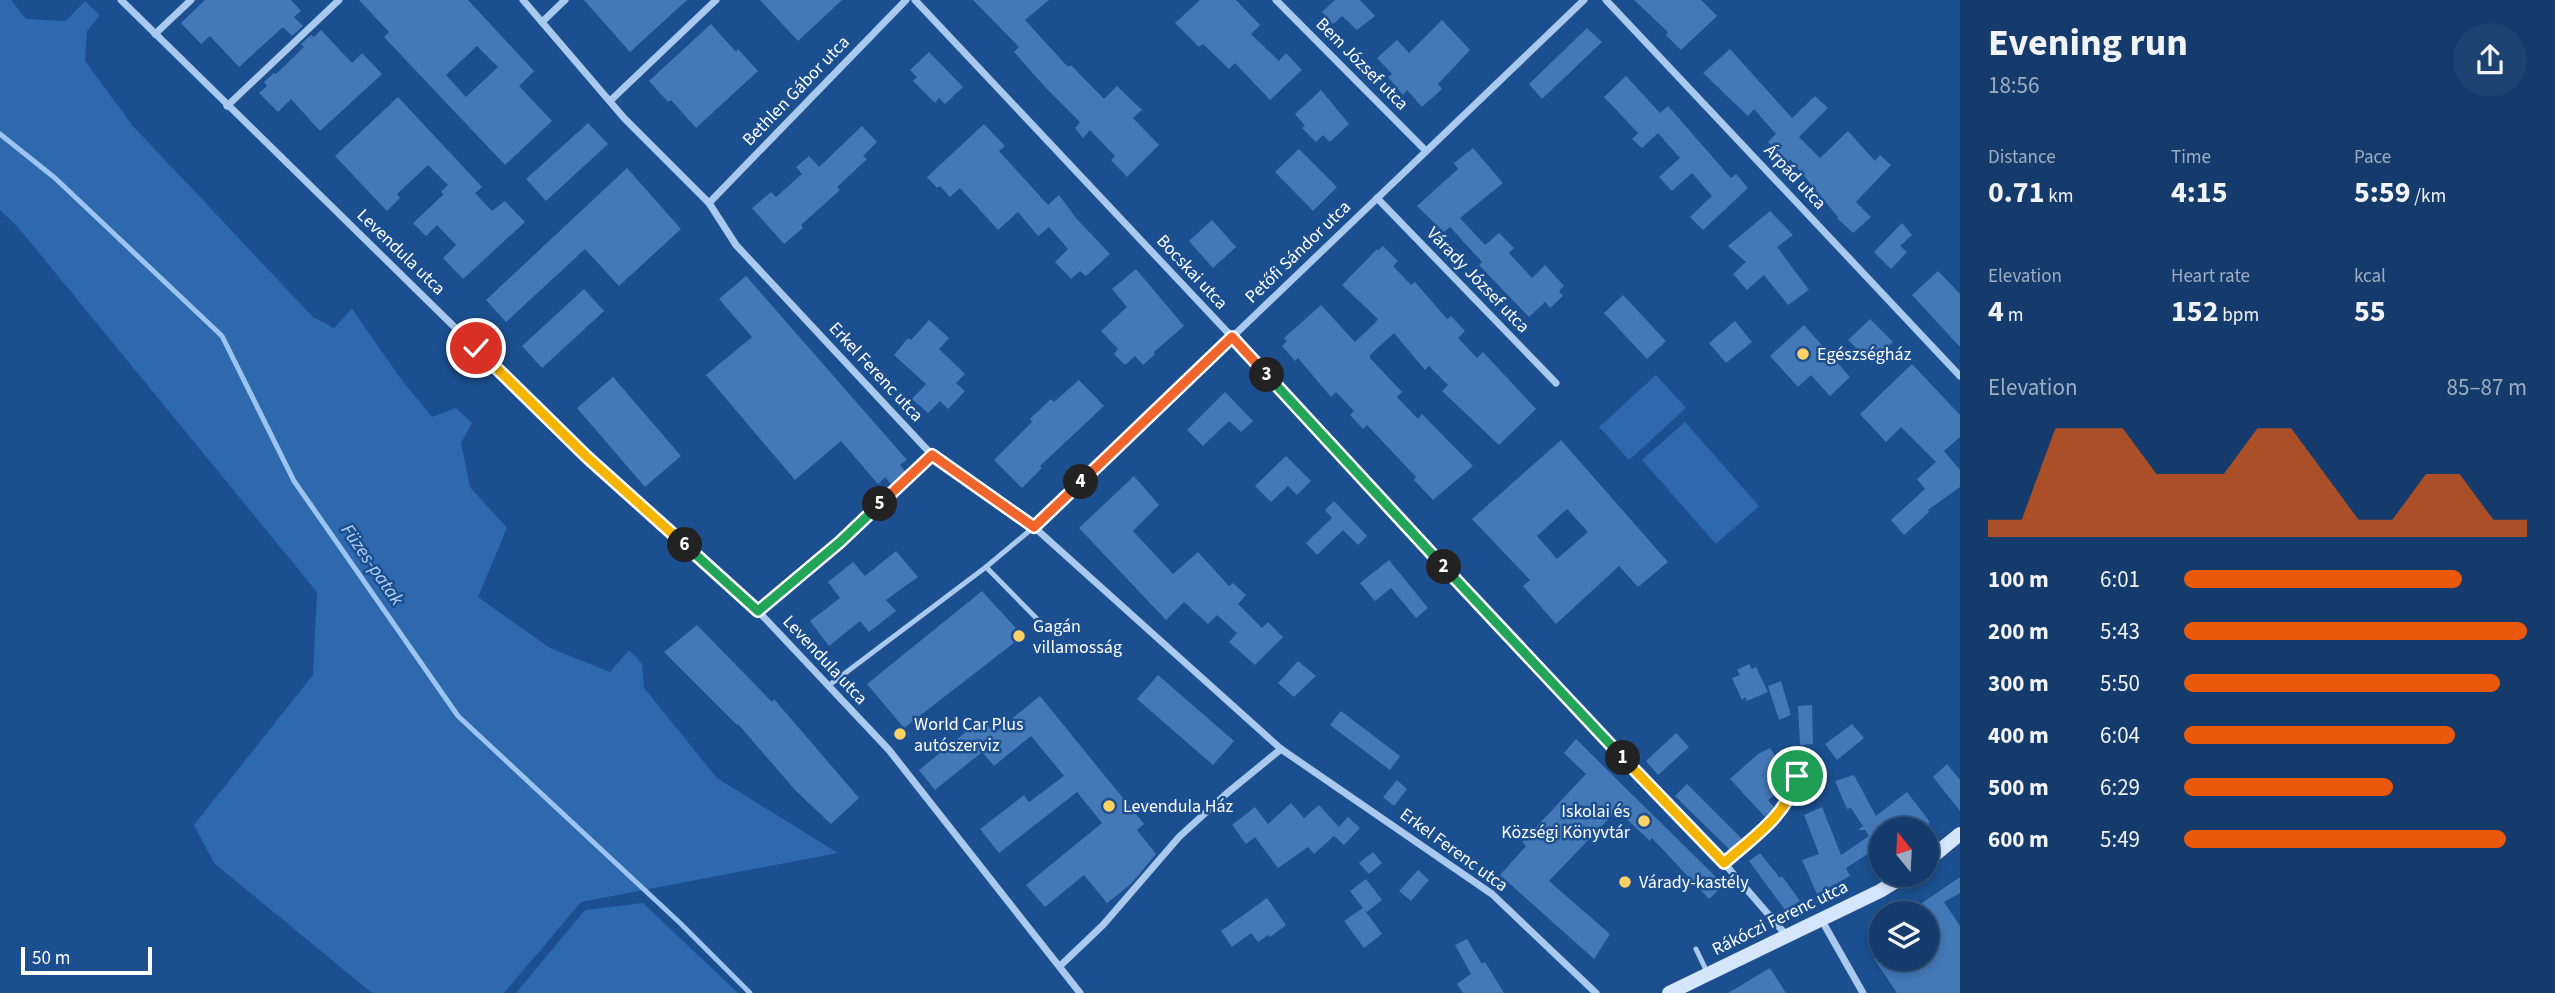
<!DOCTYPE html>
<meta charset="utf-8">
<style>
body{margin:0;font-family:"Source Sans 3",sans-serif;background:#1d4271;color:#f1f3f6;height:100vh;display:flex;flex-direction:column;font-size:26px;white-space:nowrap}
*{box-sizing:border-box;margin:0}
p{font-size:23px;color:#9dadc1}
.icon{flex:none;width:38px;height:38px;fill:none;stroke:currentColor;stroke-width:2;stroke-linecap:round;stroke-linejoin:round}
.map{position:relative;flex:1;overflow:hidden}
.drawer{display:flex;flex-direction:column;background:#143b6b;width:595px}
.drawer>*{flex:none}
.needle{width:46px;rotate:342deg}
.buttons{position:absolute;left:1869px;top:817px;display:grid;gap:14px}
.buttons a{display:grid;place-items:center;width:70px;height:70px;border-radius:50%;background:#143b6b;box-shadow:0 4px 10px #0003,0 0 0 2px #33557e;font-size:35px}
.scale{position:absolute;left:21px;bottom:18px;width:131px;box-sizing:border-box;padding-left:7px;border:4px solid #fff;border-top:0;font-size:19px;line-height:24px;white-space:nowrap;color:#fff;-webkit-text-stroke:5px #1b4f8f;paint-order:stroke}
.pin{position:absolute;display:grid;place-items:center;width:60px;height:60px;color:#fff;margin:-30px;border:4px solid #fff;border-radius:50%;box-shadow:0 2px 7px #0007}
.km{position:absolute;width:35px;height:35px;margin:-18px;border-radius:50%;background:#222;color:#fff;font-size:19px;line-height:35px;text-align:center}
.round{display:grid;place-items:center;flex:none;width:74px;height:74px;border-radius:37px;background:#1d4271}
.overview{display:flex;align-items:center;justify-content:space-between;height:119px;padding:0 28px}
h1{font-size:38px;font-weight:700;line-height:52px}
.metrics{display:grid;grid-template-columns:repeat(3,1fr);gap:10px;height:119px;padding:7px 28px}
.metrics div{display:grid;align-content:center}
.metrics b{font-size:30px;font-weight:700}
.metrics small{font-size:19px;font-weight:400}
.metrics p{font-size:19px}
.chart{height:196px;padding:14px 28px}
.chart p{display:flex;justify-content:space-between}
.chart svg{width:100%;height:126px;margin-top:7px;fill:#ea580c;opacity:.7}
ul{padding:0 28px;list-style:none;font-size:23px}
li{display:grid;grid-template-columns:112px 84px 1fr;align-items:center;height:52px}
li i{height:18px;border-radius:9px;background:#ea580c}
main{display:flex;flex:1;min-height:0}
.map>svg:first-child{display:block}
</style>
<main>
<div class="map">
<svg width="1960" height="993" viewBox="0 0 1960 993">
<rect width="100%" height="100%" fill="#1b4f8f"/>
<g fill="#2e69ad">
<polygon points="0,0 11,0 26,19 66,21 85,1 100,15 87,31 85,61 132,125 313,317 334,328 352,309 401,379 432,417 456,408 472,423 461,443 470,487 507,528 478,597 550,648 610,672 629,650 642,664 644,688 717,778 838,853 581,902 504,993 372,993 214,863 194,825 313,675 317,592 17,226 0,210"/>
<polygon points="1656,375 1686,408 1629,460 1599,427"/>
<polygon points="1685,422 1759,506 1716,544 1642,460"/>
<polygon points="643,903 738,993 516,993 585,910"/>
</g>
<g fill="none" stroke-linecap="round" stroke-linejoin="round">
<polyline stroke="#9cc4f0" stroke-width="5" points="0,134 55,178 222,336 294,481 458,716 680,923 750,993"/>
</g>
<g fill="#4478b7" fill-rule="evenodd">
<polygon points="205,0 291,0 301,11 294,17 303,26 292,36 283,27 239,67 210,36 201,44 181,23"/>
<path d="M359 0H468L534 71 519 86 552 121 505 165 384 37 389 32ZM477 46 498 67 466 97 446 75Z"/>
<polygon points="584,0 687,0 630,52"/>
<polygon points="760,0 842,0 798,41"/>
<polygon points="973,0 1049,0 1025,20 1068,67 1071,65 1104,99 1117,86 1142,110 1133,118 1159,145 1127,177 1111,160 1115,156 1090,130 1083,138 1075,128 1080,122 1045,87 1014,52 1019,47"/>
<polygon points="1200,0 1236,0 1260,25 1251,34 1279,61 1286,53 1302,70 1270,100 1235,63 1229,69 1203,44 1199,47 1175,23"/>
<polygon points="1335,0 1360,0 1375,16 1357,30 1342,16 1333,24 1322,12"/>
<polygon points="1634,0 1701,0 1717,16 1681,50 1666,35 1668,32"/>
<polygon points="1442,20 1470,50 1438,84 1442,89 1422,107 1407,90 1403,95 1388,77 1392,74 1377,58 1397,40 1409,53"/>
<polygon points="711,24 736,52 738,49 758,71 696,128 671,100 668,102 649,81"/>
<polygon points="1587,28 1602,42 1542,99 1529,84"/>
<polygon points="321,30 352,63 362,53 382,74 320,131 291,99 278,112 259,93 267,86 264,82 274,73 276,74 304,47 301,44 311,35 314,37"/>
<polygon points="1730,49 1792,118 1815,96 1828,108 1799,137 1820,158 1848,131 1875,161 1880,155 1891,165 1856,202 1871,217 1853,233 1837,218 1838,217 1790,159 1788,162 1768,142 1776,134 1754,109 1748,116 1703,73"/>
<polygon points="929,52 963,87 945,104 939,98 935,103 913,81 917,77 910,70"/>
<polygon points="1626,76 1660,113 1668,106 1731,178 1736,174 1748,188 1703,230 1690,217 1712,196 1692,173 1672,191 1659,177 1680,158 1658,133 1642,148 1632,139 1638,133 1604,97"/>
<polygon points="1321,90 1349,124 1330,142 1323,135 1316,142 1302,128 1305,126 1295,114"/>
<polygon points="398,97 482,187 475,193 492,211 505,201 525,222 463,279 443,258 456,245 437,225 426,236 413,223 444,194 441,192 448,185 428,165 397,194 400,198 387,211 335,156"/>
<polygon points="588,123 608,144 546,201 526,179"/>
<polygon points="984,124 1005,146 999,151 1048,205 1059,195 1076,218 1110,254 1086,276 1080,271 1071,279 1055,262 1068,249 1049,227 1038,236 1018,212 998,230 960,188 950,197 940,186 937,188 927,177"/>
<polygon points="862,126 877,142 863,156 867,159 837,187 840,190 801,225 803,228 784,244 752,208 771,192 776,197 802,174 796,167 809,156 819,167"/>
<polygon points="1473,148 1503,183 1460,218 1485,245 1499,233 1514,248 1509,253 1532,278 1545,265 1564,286 1559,291 1563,296 1550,308 1545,302 1529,317 1479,265 1482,262 1450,227 1444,232 1417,206 1458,169 1454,163"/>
<polygon points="1299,149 1337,187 1313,211 1275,172"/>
<polygon points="627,168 681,229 619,286 585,249 506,322 486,300"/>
<polygon points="1770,211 1793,235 1777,247 1809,290 1788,305 1764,275 1747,290 1733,274 1746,262 1728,246"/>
<polygon points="1212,220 1236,247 1213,268 1189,241"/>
<polygon points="1902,223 1912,235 1900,246 1907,252 1891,269 1874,252"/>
<polygon points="1383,246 1398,261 1393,266 1411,285 1415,282 1447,319 1451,316 1465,331 1458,338 1477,358 1483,352 1536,409 1499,445 1442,391 1448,385 1429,366 1425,370 1394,333 1370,355 1370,358 1402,392 1397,397 1418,419 1422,414 1473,466 1433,500 1414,480 1416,477 1367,425 1363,429 1350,415 1354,411 1336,392 1331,397 1298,358 1295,361 1282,346 1287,341 1284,338 1321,305 1355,342 1375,323 1378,319 1342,285 1377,249 1378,251"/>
<polygon points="1136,269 1184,326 1154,352 1155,354 1143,365 1135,356 1125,365 1114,354 1118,349 1101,331 1127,307 1112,289"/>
<polygon points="1938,271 1960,294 1960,347 1912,295"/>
<polygon points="746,276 907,460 900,465 906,472 891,484 885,477 878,484 841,441 795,480 706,375 752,337 719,299"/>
<polygon points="584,289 604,311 542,368 522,346"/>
<polygon points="1623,295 1666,341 1647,359 1604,313"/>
<polygon points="1870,319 1893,342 1872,363 1848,340"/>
<polygon points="929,320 949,338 939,349 965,374 956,383 965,391 948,409 940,401 928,413 912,399 926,384 894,355 908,338 911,340"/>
<polygon points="1735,321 1752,342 1726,363 1709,343"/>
<polygon points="1804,325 1850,377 1830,396 1811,375 1798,387 1770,356"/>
<polygon points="1912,364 1960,415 1960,437 1944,451 1960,470 1960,487 1928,510 1929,512 1904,535 1891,520 1925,489 1917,479 1936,462 1901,427 1886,442 1860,414"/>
<polygon points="613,377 681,456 645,487 577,408"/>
<polygon points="1079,380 1104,406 1040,466 1042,468 1022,488 994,460 1032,422 1030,419 1051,399 1054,402"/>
<polygon points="1225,392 1253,421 1241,432 1229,421 1203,446 1187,430"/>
<path d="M1561 440 1668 562 1638 587 1619 566 1556 624 1523 586 1530 580 1472 519ZM1567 509 1588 532 1557 559 1537 536Z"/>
<polygon points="1286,456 1311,481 1297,495 1288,486 1271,502 1255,486"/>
<polygon points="1134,476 1159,505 1133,531 1173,574 1198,552 1229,586 1233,583 1246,595 1238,604 1262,628 1268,622 1283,637 1255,665 1229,642 1237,633 1217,615 1208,624 1184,602 1166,620 1079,528"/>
<polygon points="1334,501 1367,536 1358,545 1343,530 1317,555 1306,543 1332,518 1325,510"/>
<polygon points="896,551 918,577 886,600 896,611 869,632 860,621 829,646 810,621 840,598 828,582 853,562 865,576"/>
<polygon points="1389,560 1428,608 1416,618 1391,588 1375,601 1360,583"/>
<polygon points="982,591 1023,636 904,728 867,684"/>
<polygon points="697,625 772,702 774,699 859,798 831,824 796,791 738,724 737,725 664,652"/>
<polygon points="1298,661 1316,676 1294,697 1278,683"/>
<polygon points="1749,664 1752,669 1756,667 1768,692 1747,701 1745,697 1742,700 1732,678 1740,675 1737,670"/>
<polygon points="1158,675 1234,741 1213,765 1137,699"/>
<polygon points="1781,681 1791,715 1779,720 1768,686"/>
<polygon points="1040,696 1144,824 1137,830 1156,854 1131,884 1107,903 1084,875 1045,907 1026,885 1102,823 1077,792 999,853 980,829 1024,795 1029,802 1064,776 1031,736 994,766 982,752 935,790 919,770 982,719 994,733"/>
<polygon points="1812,705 1813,744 1800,745 1798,706"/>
<polygon points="1341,711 1400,756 1390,770 1330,725"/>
<polygon points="1852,724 1864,738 1837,760 1825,744"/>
<polygon points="1676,733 1689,747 1658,775 1646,761"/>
<polygon points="1576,739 1724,885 1709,899 1652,838 1650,841 1617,810 1549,881 1610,934 1594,959 1500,875 1526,846 1522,842 1586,774 1564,753"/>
<polygon points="1770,748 1789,778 1785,788 1768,800 1774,807 1765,817 1730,779 1758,754"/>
<polygon points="1947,764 1960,780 1960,811 1933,777"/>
<polygon points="1854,775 1876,816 1907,792 1930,822 1921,830 1881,830 1881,855 1877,848 1846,868 1850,876 1817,894 1802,860 1819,854 1804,815 1822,807 1841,855 1869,836 1865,830 1858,830 1863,826 1851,808 1847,809 1835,781"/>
<polygon points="1397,780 1407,789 1394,806 1383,797"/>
<polygon points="1687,784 1742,839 1730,850 1675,796"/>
<polygon points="1291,803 1304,818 1319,805 1339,827 1348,817 1360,828 1344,845 1334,836 1314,854 1308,847 1278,868 1255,837 1246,844 1232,825 1255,807 1268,824"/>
<polygon points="1373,852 1382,863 1369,874 1359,863"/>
<polygon points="1760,853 1780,878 1782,876 1800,901 1785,910 1749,861"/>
<polygon points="1418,870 1429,880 1411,901 1399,891"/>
<polygon points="1960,877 1960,893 1944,902 1960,926 1960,993 1897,993 1874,959 1927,959 1927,914 1906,914"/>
<polygon points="1366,879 1382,900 1367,912 1364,909 1382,934 1364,948 1344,921 1363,908 1350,891"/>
<polygon points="1267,898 1286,925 1270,937 1268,935 1258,942 1251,933 1232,947 1221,931"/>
<polygon points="1467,939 1482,964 1485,962 1504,993 1463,993 1457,984 1471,974 1455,945"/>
<polygon points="1770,968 1786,993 1728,993"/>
</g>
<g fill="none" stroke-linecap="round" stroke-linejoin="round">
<g stroke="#a9c9ee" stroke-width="5">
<polyline points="986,567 1047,629"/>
<polyline points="758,611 840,542 932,455"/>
<polyline points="828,686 986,567 1034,527"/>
<polyline points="1696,949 1708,974"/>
</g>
<g stroke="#a9c9ee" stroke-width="7">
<polyline points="121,0 587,457 758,611 889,750 1080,993"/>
<polyline points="523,0 624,118 709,203 736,245 932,455 1034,527 1281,749 1492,894 1596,993"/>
<polyline points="915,0 1232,337 1613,748 1724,863 1787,936"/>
<polyline points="1276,0 1426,151"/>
<polyline points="1606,0 1960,376"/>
<polyline points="542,22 565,0"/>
<polyline points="155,34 191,0"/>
<polyline points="610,101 716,0"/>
<polyline points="227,106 339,0"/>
<polyline points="1377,198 1556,383"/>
<polyline points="709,203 906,0"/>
<polyline points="1034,527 1584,0"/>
<path d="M1724 863C1756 835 1794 810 1798 764"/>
<polyline points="1821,919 1863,993"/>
<polyline points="1060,966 1103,925 1179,837 1226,794 1281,749"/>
</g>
<g stroke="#d6e6fa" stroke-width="14">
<polyline points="1927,861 1960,834"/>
<polyline points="1669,993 1880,891 1906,875"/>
</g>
</g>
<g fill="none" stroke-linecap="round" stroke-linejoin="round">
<g stroke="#fff" stroke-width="14">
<path id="split-1" d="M1623 758 1724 863C1752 838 1788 815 1797 776"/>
</g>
<g stroke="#fff" stroke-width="14">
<polyline id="split-2" points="1444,567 1623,758"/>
</g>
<g stroke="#fff" stroke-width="14">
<polyline id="split-3" points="1267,375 1444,567"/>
</g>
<g stroke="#fff" stroke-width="14">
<polyline id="split-4" points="1081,482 1232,337 1267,375"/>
</g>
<g stroke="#fff" stroke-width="14">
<polyline id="split-5" points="880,504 932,455 1034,527 1081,482"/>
</g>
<g stroke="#fff" stroke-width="14">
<polyline id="split-6" points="685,545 758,611 840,542 880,504"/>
</g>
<g stroke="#fff" stroke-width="14">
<polyline id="split-7" points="476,348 587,457 685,545"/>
</g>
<use href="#split-1" stroke="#f5b400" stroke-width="9"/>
<use href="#split-2" stroke="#22a559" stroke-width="9"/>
<use href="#split-3" stroke="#22a559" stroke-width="9"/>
<use href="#split-4" stroke="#f0652b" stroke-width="9"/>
<use href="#split-5" stroke="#f0652b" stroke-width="9"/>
<use href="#split-6" stroke="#22a559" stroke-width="9"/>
<use href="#split-7" stroke="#f5b400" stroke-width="9"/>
</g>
<g fill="#ffd166" stroke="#1b4f8f" stroke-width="2.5">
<circle cx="1803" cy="354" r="7"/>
<circle cx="1019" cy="636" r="7"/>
<circle cx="900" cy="734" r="7"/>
<circle cx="1109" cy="806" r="7"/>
<circle cx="1644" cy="821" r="7"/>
<circle cx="1625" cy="882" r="7"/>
</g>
<g text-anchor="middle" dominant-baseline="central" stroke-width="5" stroke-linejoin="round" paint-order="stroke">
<g font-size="18" fill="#fff" stroke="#1b4f8f">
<text transform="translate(1362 64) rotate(45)">Bem József utca</text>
<text transform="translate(796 91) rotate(-46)">Bethlen Gábor utca</text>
<text transform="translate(1795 177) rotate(47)">Árpád utca</text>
<text transform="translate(401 252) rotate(44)">Levendula utca</text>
<text transform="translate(1298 252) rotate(-44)">Petőfi Sándor utca</text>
<text transform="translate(1192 272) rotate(47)">Bocskai utca</text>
<text transform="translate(1478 280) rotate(46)">Várady József utca</text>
<text transform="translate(876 372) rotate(47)">Erkel Ferenc utca</text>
<text transform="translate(825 660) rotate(47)">Levendula utca</text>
<text transform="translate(1454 850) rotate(36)">Erkel Ferenc utca</text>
<text transform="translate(1780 918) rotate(-26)">Rákóczi Ferenc utca</text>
</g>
<g font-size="18" fill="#fff" stroke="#1b4f8f" text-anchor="start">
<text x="1817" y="354">Egészségház</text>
<text x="1033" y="626">Gagán<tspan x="1033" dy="21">villamosság</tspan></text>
<text x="914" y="724">World Car Plus<tspan x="914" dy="21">autószerviz</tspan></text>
<text x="1123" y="806">Levendula Ház</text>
<text x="1630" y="811" text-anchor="end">Iskolai és<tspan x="1630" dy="21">Községi Könyvtár</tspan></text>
<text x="1639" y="882">Várady-kastély</text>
</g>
<g font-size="19" font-style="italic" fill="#b5d3f5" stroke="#1b4f8f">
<text transform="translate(372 565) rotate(55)">Füzes-patak</text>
</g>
</g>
</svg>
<div class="buttons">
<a><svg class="needle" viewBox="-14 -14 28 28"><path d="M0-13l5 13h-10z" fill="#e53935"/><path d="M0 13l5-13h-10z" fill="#9dadc1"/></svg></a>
<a><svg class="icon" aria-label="layers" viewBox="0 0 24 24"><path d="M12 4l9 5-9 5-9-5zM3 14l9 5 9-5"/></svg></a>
</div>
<div class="scale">50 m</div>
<div class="pin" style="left:1797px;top:776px;background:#1e9e55"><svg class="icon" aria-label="arrive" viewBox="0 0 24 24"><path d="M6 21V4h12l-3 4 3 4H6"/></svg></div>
<div class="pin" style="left:476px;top:348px;background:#d93025"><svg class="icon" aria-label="check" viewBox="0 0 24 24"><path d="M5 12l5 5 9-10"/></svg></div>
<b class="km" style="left:1623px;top:758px">1</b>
<b class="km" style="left:1444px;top:567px">2</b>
<b class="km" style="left:1267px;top:375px">3</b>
<b class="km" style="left:1081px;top:482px">4</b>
<b class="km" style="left:880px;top:504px">5</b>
<b class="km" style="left:685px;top:545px">6</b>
</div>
<section class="drawer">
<div class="overview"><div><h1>Evening run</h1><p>18:56</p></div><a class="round"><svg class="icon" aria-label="share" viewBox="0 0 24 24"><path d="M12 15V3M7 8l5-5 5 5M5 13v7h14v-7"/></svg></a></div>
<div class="metrics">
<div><p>Distance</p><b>0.71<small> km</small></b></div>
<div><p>Time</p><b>4:15</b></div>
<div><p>Pace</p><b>5:59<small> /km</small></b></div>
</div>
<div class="metrics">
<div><p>Elevation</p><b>4<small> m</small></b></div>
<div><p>Heart rate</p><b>152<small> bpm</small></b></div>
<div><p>kcal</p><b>55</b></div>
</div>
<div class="chart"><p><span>Elevation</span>85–87 m</p>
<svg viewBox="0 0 160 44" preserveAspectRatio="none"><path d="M0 44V38L10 38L20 6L30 6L40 6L50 22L60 22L70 22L80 6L90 6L100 22L110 38L120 38L130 22L140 22L150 38L160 38V44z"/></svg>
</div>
<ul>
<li><b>100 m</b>6:01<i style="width:81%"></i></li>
<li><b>200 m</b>5:43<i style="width:100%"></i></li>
<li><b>300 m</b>5:50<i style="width:92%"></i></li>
<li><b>400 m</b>6:04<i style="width:79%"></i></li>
<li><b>500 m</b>6:29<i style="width:61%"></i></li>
<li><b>600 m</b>5:49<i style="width:94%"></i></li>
</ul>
</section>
</main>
